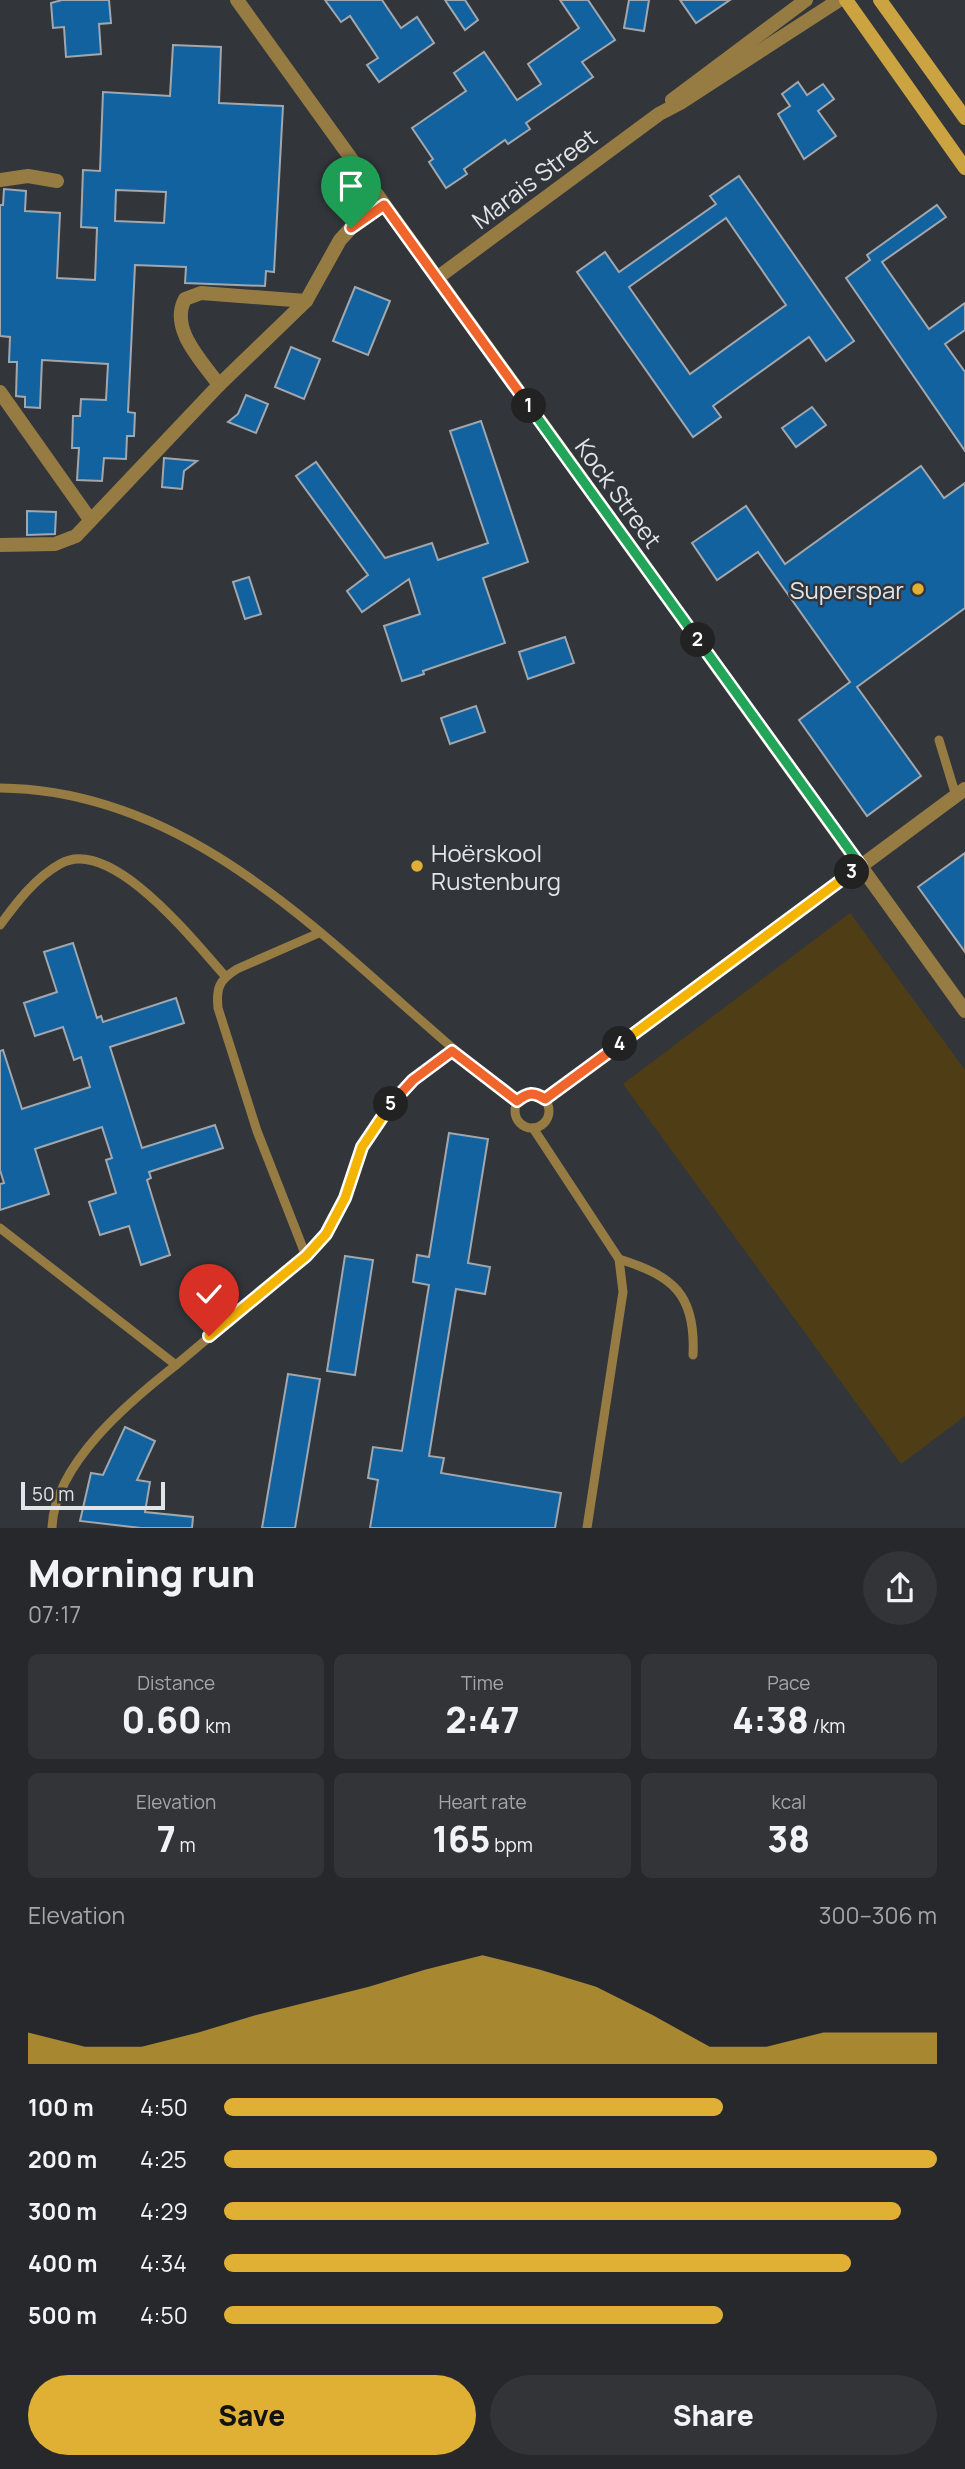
<!DOCTYPE html>
<meta charset="utf-8">
<style>
body{margin:0;font-family:Manrope,sans-serif;background:#323438;color:#f1f3f6;height:100vh;display:flex;flex-direction:column;font-size:26px;white-space:nowrap}
*{box-sizing:border-box;margin:0}
p{font-size:23px;color:#a4a6a9}
.icon{flex:none;width:38px;height:38px;fill:none;stroke:currentColor;stroke-width:2;stroke-linecap:round;stroke-linejoin:round}
.map{position:relative;height:1528px;overflow:hidden}
.drawer{display:flex;flex-direction:column;background:#26282c;flex:1}
.drawer>*{flex:none}
.scale{position:absolute;left:21px;bottom:18px;width:144px;box-sizing:border-box;padding-left:7px;border:4px solid #e2e5e8;border-top:0;font-size:19px;line-height:24px;white-space:nowrap;color:#e2e5e8;-webkit-text-stroke:5px #32363b;paint-order:stroke}
.pin{position:absolute;display:grid;place-items:center;width:60px;height:60px;color:#fff;margin:-72px -30px;border-radius:50% 50% 50% 0;rotate:-45deg;box-shadow:0 0 7px #0007}
.pin .icon{rotate:45deg}
.km{position:absolute;width:35px;height:35px;margin:-18px;border-radius:50%;background:#222;color:#fff;font-size:19px;line-height:35px;text-align:center}
.round{display:grid;place-items:center;flex:none;width:74px;height:74px;border-radius:37px;background:#323438}
.head{display:flex;align-items:center;justify-content:space-between;height:119px;padding:0 28px}
h1{font-size:38px;font-weight:800;line-height:52px}
.figures{display:grid;grid-template-columns:repeat(3,1fr);gap:10px;height:119px;padding:7px 28px}
.figures div{display:grid;align-content:center;border-radius:10px;background:#323438;text-align:center}
.figures b{font-size:35px;font-weight:800}
.figures small{font-size:19px;font-weight:400}
.figures p{font-size:19px}
.chart{height:196px;padding:14px 28px}
.chart p{display:flex;justify-content:space-between}
.chart svg{width:100%;height:126px;margin-top:7px;fill:#e0b034;opacity:.7}
.primary-button{display:flex;gap:14px;margin-top:auto;padding:14px 28px}
.primary-button a{flex:1;height:80px;border-radius:42px;background:#e0b034;color:#111;font-size:28px;font-weight:800;line-height:80px;text-align:center}
.primary-button a+a{background:#323438;color:#f1f3f6}
ul{padding:0 28px;list-style:none;font-size:23px}
li{display:grid;grid-template-columns:112px 84px 1fr;align-items:center;height:52px}
li i{height:18px;border-radius:9px;background:#e0b034}
.map>svg:first-child{display:block}
</style>
<div class="map">
<svg width="965" height="1528" viewBox="0 0 965 1528">
<rect width="100%" height="100%" fill="#32363b"/>
<polygon fill="#4f3e15" points="850,913 965,1070 965,1416 901,1464 623,1084"/>
<g fill="#1262a0" stroke="#a1a7ad" stroke-width="2" fill-rule="evenodd">
<polygon points="62,0 109,0 111,23 99,24 101,54 66,57 64,27 53,28 51,3"/>
<polygon points="325,0 382,0 401,28 417,17 434,43 379,82 367,65 378,58 350,16 341,22"/>
<polygon points="445,0 465,0 478,20 465,30"/>
<polygon points="560,0 588,0 615,40 582,62 593,77 526,123 530,129 508,144 505,140 464,169 467,174 446,188 429,162 433,159 412,128 466,91 454,73 484,52 517,100 541,84 528,64 579,28"/>
<polygon points="629,0 649,0 644,31 624,28"/>
<polygon points="680,0 730,0 696,23"/>
<path d="M173 45 221 47 219 103 283 106 274 272 266 271 265 286 185 283 186 267 135 265 128 412 135 413 134 436H127L126 459 104 458 102 481 77 480 79 448H72L73 416H80L81 399 106 400 108 364 42 360 40 408 25 407V397L16 396 17 362H9L10 337 0 336V205H3L4 189 26 191 25 211 60 213 57 278 95 280 97 228 81 227 83 170 100 171 103 92 170 96ZM116 190 166 192 164 223 115 221Z"/>
<polygon points="798,82 807,95 823,84 834,99 818,111 836,136 804,159 778,114 790,106 782,94"/>
<path d="M739 176 854 341 826 361 809 337 713 406 721 417 693 437 577 272 605 252 619 272 716 204 710 196ZM726 218 786 305 690 374 629 287Z"/>
<polygon points="937,205 946,217 882,262 929,329 965,303 965,330 945,344 965,372 965,451 846,278 870,260 867,255"/>
<polygon points="355,287 390,301 368,355 333,341"/>
<polygon points="291,347 320,359 304,399 275,387"/>
<polygon points="246,395 268,404 256,433 228,422 238,414"/>
<polygon points="812,407 826,425 796,447 782,428"/>
<polygon points="481,421 528,562 483,578 505,643 423,671 424,674 402,681 384,626 420,614 409,579 362,612 347,591 368,575 296,476 316,462 385,558 432,543 438,560 488,543 450,431"/>
<polygon points="164,458 197,461 184,471 182,489 162,487"/>
<polygon points="921,466 944,498 965,483 965,608 857,687 921,776 867,816 799,720 850,682 758,552 717,580 692,543 746,506 785,564"/>
<polygon points="27,511 56,512 55,534 27,535"/>
<polygon points="249,577 261,614 245,619 233,582"/>
<polygon points="565,637 574,663 528,679 519,652"/>
<polygon points="476,706 485,732 450,744 441,718"/>
<polygon points="965,853 965,952 918,887"/>
<polygon points="73,943 97,1018 101,1016 103,1022 176,998 184,1023 110,1047 142,1148 215,1125 223,1148 149,1172 151,1178 147,1180 170,1255 141,1265 129,1226 100,1235 89,1202 116,1193 106,1160 112,1158 102,1127 35,1149 49,1194 0,1210 0,1184 4,1183 0,1170 0,1051 3,1050 22,1109 90,1087 81,1057 74,1060 63,1027 35,1036 24,1003 57,992 44,952"/>
<polygon points="449,1133 488,1139 468,1263 490,1267 485,1294 456,1289 429,1456 444,1458 441,1473 561,1493 555,1528 370,1528 378,1480 368,1478 373,1447 402,1451 429,1285 413,1282 417,1255 429,1257"/>
<polygon points="345,1256 373,1260 355,1375 327,1371"/>
<polygon points="288,1374 320,1379 295,1528 262,1528"/>
<polygon points="125,1427 155,1441 137,1480 150,1482 145,1512 193,1517 192,1528 141,1528 80,1521 91,1473 103,1475"/>
</g>
<g fill="none" stroke-linecap="round" stroke-linejoin="round">
<g stroke="#967c43" stroke-width="9">
<polyline points="939,740 956,796"/>
<path d="M0 788C216 790 359 981 517 1101"/>
<path d="M0 925C17 902 35 878 60 864 111 834 196 944 225 976"/>
<circle cx="532" cy="1111" r="17"/>
<polyline points="545,1099 861,866"/>
<polyline points="533,1128 619,1259 623,1292 587,1528"/>
<polyline points="0,1228 176,1365 306,1256 326,1234 345,1198 362,1147 377,1123 413,1080 452,1051"/>
<path d="M306 1256 257 1131 218 1008C216 988 219 980 237 969L319 933"/>
<path d="M619 1259C673 1276 696 1294 693 1355"/>
<path d="M52 1528C54 1464 130 1401 176 1365"/>
</g>
<g stroke="#967c43" stroke-width="14">
<polyline points="237,0 965,1011"/>
<polyline points="672,100 806,0"/>
<polyline points="0,180 28,176 57,181"/>
<polyline points="437,278 659,114 680,103 839,0"/>
<path d="M219 385C202 361 169 329 185 299L201 293 306 301"/>
<polyline points="0,392 89,518"/>
<polyline points="0,545 55,544 76,536 219,385 306,301 340,240 351,228 384,205"/>
<polyline points="861,866 965,789"/>
</g>
<g stroke="#cca341" stroke-width="14">
<polyline points="846,0 965,168"/>
<polyline points="880,0 965,118"/>
</g>
</g>
<g fill="none" stroke-linecap="round" stroke-linejoin="round">
<g stroke="#fff" stroke-width="14">
<polyline id="split-1" points="351,228 384,205 529,406"/>
</g>
<g stroke="#fff" stroke-width="14">
<polyline id="split-2" points="529,406 698,640"/>
</g>
<g stroke="#fff" stroke-width="14">
<polyline id="split-3" points="698,640 861,866 852,872"/>
</g>
<g stroke="#fff" stroke-width="14">
<polyline id="split-4" points="620,1044 852,872"/>
</g>
<g stroke="#fff" stroke-width="14">
<path id="split-5" d="M391 1104 413 1080 452 1051 517 1101C528 1092 534 1092 545 1099L620 1044"/>
</g>
<g stroke="#fff" stroke-width="14">
<polyline id="split-6" points="209,1336 306,1256 326,1234 345,1198 362,1147 391,1104"/>
</g>
<use href="#split-1" stroke="#f0652b" stroke-width="9"/>
<use href="#split-2" stroke="#22a559" stroke-width="9"/>
<use href="#split-3" stroke="#22a559" stroke-width="9"/>
<use href="#split-4" stroke="#f5b400" stroke-width="9"/>
<use href="#split-5" stroke="#f0652b" stroke-width="9"/>
<use href="#split-6" stroke="#f5b400" stroke-width="9"/>
</g>
<g fill="#e0b034" stroke="#32363b" stroke-width="2.5">
<circle cx="918" cy="589" r="7"/>
<circle cx="417" cy="866" r="7"/>
</g>
<g text-anchor="middle" dominant-baseline="central" stroke-width="5" stroke-linejoin="round" paint-order="stroke">
<g font-size="24" fill="#e2e5e8" stroke="#32363b">
<text transform="translate(534 178) rotate(-37)">Marais Street</text>
<text transform="translate(619 493) rotate(54)">Kock Street</text>
</g>
<g font-size="24" fill="#e2e5e8" stroke="#32363b" text-anchor="end">
<text x="904" y="589">Superspar</text>
<text x="431" y="852" text-anchor="start">Hoërskool<tspan x="431" dy="28">Rustenburg</tspan></text>
</g>
</g>
</svg>
<div class="scale">50 m</div>
<div class="pin" style="left:351px;top:228px;background:#1e9e55"><svg class="icon" aria-label="arrive" viewBox="0 0 24 24"><path d="M6 21V4h12l-3 4 3 4H6"/></svg></div>
<div class="pin" style="left:209px;top:1336px;background:#d93025"><svg class="icon" aria-label="check" viewBox="0 0 24 24"><path d="M5 12l5 5 9-10"/></svg></div>
<b class="km" style="left:529px;top:406px">1</b>
<b class="km" style="left:698px;top:640px">2</b>
<b class="km" style="left:852px;top:872px">3</b>
<b class="km" style="left:620px;top:1044px">4</b>
<b class="km" style="left:391px;top:1104px">5</b>
</div>
<section class="drawer">
<div class="head"><div><h1>Morning run</h1><p>07:17</p></div><a class="round"><svg class="icon" aria-label="share" viewBox="0 0 24 24"><path d="M12 15V3M7 8l5-5 5 5M5 13v7h14v-7"/></svg></a></div>
<div class="figures">
<div><p>Distance</p><b>0.60<small> km</small></b></div>
<div><p>Time</p><b>2:47</b></div>
<div><p>Pace</p><b>4:38<small> /km</small></b></div>
</div>
<div class="figures">
<div><p>Elevation</p><b>7<small> m</small></b></div>
<div><p>Heart rate</p><b>165<small> bpm</small></b></div>
<div><p>kcal</p><b>38</b></div>
</div>
<div class="chart"><p><span>Elevation</span>300–306 m</p>
<svg viewBox="0 0 160 44" preserveAspectRatio="none"><path d="M0 44V33L10 38L20 38L30 33L40 27L50 22L60 17L70 11L80 6L90 11L100 17L110 27L120 38L130 38L140 33L150 33L160 33V44z"/></svg>
</div>
<ul>
<li><b>100 m</b>4:50<i style="width:70%"></i></li>
<li><b>200 m</b>4:25<i style="width:100%"></i></li>
<li><b>300 m</b>4:29<i style="width:95%"></i></li>
<li><b>400 m</b>4:34<i style="width:88%"></i></li>
<li><b>500 m</b>4:50<i style="width:70%"></i></li>
</ul>
<div class="primary-button"><a>Save</a><a>Share</a></div>
</section>
